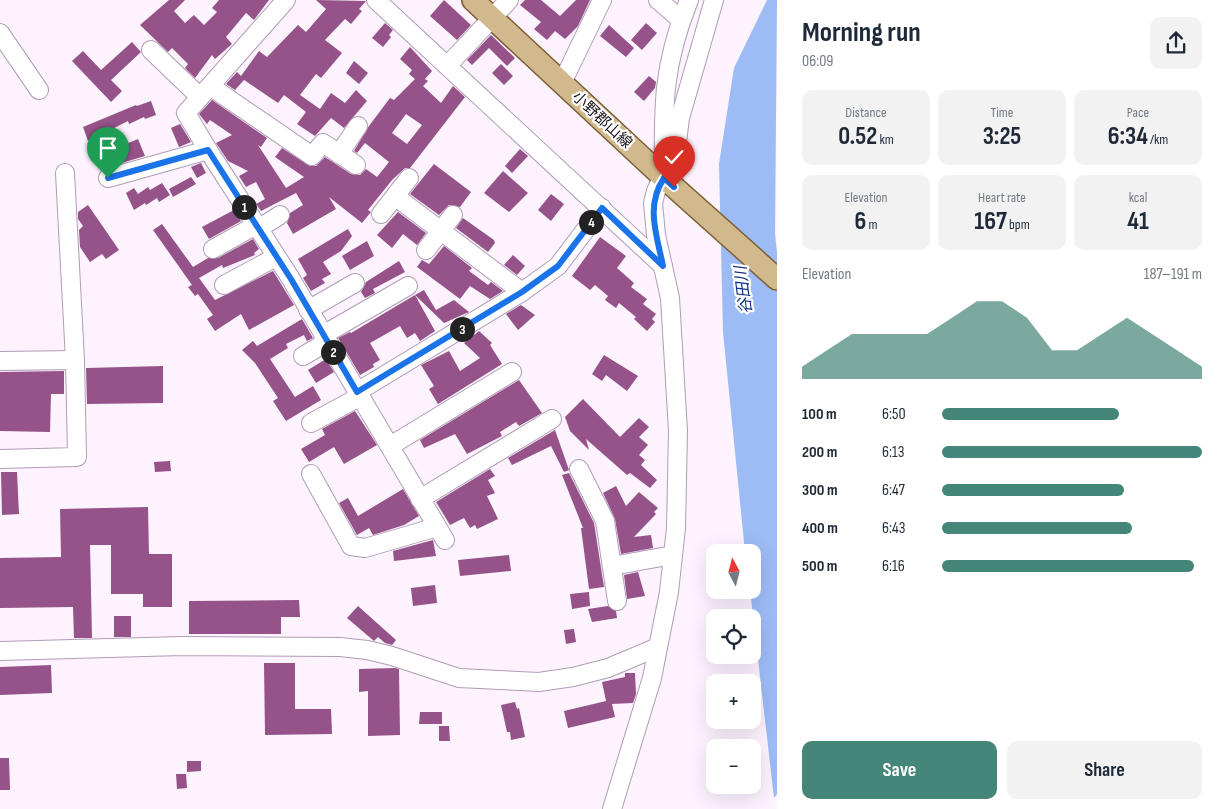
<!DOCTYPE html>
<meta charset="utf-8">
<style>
body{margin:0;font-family:"Sofia Sans Condensed","Noto Sans JP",sans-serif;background:#f2f2f3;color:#1f2937;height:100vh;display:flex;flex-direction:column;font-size:19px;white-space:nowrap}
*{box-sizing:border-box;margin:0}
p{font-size:16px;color:#747a83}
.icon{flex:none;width:28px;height:28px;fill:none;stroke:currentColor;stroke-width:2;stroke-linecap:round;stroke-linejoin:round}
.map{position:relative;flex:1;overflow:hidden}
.sheet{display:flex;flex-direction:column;background:#fff;width:450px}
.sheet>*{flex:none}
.needle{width:32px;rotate:353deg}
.tools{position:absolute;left:706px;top:544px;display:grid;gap:10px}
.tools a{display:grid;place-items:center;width:55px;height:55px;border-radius:10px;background:#fff;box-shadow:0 5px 20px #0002;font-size:25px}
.pin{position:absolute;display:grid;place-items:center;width:42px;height:42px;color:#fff;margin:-51px -21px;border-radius:50% 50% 50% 0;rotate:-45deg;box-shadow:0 0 5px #0007}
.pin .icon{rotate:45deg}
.km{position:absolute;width:25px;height:25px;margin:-12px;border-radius:50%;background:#222;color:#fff;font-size:14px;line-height:25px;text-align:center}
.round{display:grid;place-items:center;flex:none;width:52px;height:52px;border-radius:10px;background:#f2f2f3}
.summary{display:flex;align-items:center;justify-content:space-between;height:85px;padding:0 25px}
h1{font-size:28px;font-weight:700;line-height:38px}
.stats{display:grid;grid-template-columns:repeat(3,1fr);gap:8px;height:85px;padding:5px 25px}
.stats div{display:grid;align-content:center;border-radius:10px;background:#f2f2f3;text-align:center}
.stats b{font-size:25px;font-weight:700}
.stats small{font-size:14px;font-weight:400}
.stats p{font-size:14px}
.chart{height:140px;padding:10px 25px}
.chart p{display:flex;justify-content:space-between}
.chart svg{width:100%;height:90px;margin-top:5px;fill:#448677;opacity:.7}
.action{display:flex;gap:10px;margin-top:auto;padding:10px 25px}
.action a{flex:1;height:58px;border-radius:10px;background:#448677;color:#fff;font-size:20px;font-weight:700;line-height:58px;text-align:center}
.action a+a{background:#f2f2f3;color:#1f2937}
ul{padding:0 25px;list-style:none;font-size:16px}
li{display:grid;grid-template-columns:80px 60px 1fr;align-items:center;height:38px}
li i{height:12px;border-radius:6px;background:#448677}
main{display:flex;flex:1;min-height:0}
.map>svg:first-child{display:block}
</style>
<main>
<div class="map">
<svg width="777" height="809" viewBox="0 0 777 809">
<rect width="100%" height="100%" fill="#fcf3fe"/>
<polygon fill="#9dbbf5" points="767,0 777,0 775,234 777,252 777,794 774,798 750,590 752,590 752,552 745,552 723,332 719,164 734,68"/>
<g fill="#955389" fill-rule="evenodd">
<polygon points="169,0 185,0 174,11 185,23 194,15 204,25 217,12 212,8 219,0 269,0 254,20 246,13 226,37 232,44 215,59 212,55 195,78 185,68 188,64 172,48 168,52 140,25"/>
<polygon points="316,0 366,1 359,9 362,11 351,24 345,19 325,40 342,53 321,78 316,74 300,95 320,109 331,93 345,103 356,90 367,101 344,128 331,118 315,136 297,124 306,112 284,95 278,103 244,80 235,90 226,84 237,72 241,76 259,51 267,57 298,25 306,32 326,9"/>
<polygon points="444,0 471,25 457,40 430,16"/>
<polygon points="525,0 541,0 560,16 576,0 590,0 578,26 565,39 555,31 547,40 534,29 541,22 520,5"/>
<polygon points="385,23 393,30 389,35 391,37 383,47 372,38"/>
<polygon points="646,23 657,33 642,50 631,40"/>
<polygon points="609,25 634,48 626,57 600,36"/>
<polygon points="491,35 515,58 507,66 489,48 472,65 467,60"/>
<polygon points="132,42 141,52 111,80 122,91 111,102 72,61 83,51 101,70"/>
<path d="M410 47 432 71 425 79 428 81 423 86 441 103 453 86 465 97 410 168H405L392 180 368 210 371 212 362 223 329 197 336 209 293 234 287 223 290 213 303 205 296 193 261 211 256 204 265 199 256 182 246 187 239 176 248 171 228 161 216 143 232 135 210 120 207 124 199 114 212 100 267 138 261 147 258 145 286 188 304 177 275 157 282 148 310 166H316L325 157 351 174 360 175 366 169 377 177 389 162 365 143 357 153 354 151 369 126 390 98 394 100 415 79 409 74 412 70 400 59ZM406 114 422 125 407 144 392 133Z"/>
<polygon points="354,61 368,73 359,84 346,73"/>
<polygon points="501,64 513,76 504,85 492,73"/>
<polygon points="649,76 656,82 655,88 644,101 634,92"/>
<polygon points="151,101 156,115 145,119 144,117 129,124 128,121 88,141 83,127 136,105 137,106"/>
<polygon points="180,124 191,142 179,147 171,128"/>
<polygon points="138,139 145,156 115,165 109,151"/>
<polygon points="520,149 528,156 512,173 505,166"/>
<polygon points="201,163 206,173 197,178 191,167"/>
<polygon points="434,164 471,192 460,207 449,205 439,215 410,194"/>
<polygon points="503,171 528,193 509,212 484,193"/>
<polygon points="191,177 196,184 173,197 169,189"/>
<polygon points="162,183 170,195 159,202 157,198 146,205 145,203 134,210 126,193 134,188 138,194 148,187 150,190"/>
<polygon points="551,194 564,204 551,221 538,210"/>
<polygon points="88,205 119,250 106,259 102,254 90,262 80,247 79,230 83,226 78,219 78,212"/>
<polygon points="234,210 241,221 209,239 202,227"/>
<polygon points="398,212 426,233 417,245 403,234 392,248 377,235"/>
<polygon points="463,218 494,240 495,243 488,252 456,228"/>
<polygon points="162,224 193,267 208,258 218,258 253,239 259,249 254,253 255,255 223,268 222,265 199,278 215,300 273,271 294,305 249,330 241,314 215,331 207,319 213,315 198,294 195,296 188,287 192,285 153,230"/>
<polygon points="348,229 352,236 341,251 323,262 331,274 322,279 325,283 311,291 303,278 307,275 298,259"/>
<polygon points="600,237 626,256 617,268 634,283 631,287 647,299 643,304 656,314 652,319 655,322 647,331 634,319 636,317 619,303 616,308 605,300 608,296 595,285 590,290 572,276"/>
<polygon points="367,241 374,256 350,270 342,256"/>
<polygon points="444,246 472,268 469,271 488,285 491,282 503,291 490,299 470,286 460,299 417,267 422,260 429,264"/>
<polygon points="513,255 525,266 517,275 504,265"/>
<polygon points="399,261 405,272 373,289 375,293 365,298 361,292 366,282"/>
<polygon points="424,290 436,310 454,300 469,312 444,323 415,295"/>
<polygon points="415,295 435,331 420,341 415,333 407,338 400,326 370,343 380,360 373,364 374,367 360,375 338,338 350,332 351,333"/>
<polygon points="521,305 535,315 518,330 506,314"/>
<polygon points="302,319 313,338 307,341 304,335 286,344 288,348 270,359 295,397 313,386 321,400 286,421 273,401 278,398 255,363 242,350 253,341 257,346"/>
<polygon points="479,331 492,343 490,345 502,364 438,404 429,389 434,386 421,365 449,351 460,371 480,358 464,343"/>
<polygon points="604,355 638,376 627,391 606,375 602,381 592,374"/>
<polygon points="326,359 334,372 316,383 308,370"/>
<polygon points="163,366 163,403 87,404 86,368"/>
<polygon points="64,371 64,394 51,394 50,432 0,431 0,372"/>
<polygon points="519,380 542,413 519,426 516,422 500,432 502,436 467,454 455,434 424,448 420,440"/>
<polygon points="583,399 620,437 639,418 649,427 639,437 648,445 639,455 645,460 641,465 657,480 650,488 630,473 627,475 586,439 589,450 570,431 565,417"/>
<polygon points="355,411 377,445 344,464 334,447 309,462 301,449 325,435 322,429"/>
<polygon points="555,430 569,470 564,472 551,446 512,465 508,458"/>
<polygon points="170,461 171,471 155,472 154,462"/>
<polygon points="490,469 495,476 488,480 495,493 487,496 498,519 477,529 475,525 470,528 464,518 450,525 436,502"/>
<polygon points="1,472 17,472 19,514 2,515"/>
<polygon points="569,473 594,523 604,587 589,589 581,528 583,528 562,475"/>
<polygon points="616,486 626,506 639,492 658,508 654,512 656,514 634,537 651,535 653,548 621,554 615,519 603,493"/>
<polygon points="403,489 419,516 404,525 373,535 369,528 357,535 339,503 348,498 358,516"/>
<polygon points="148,507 149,554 172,554 172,607 143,607 143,594 111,594 111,545 90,545 92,638 74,638 73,607 0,608 0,558 61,557 60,509"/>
<polygon points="433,540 436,556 394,561 393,551"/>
<polygon points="509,555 511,571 460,576 458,560"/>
<polygon points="638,572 645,596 627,599 624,575"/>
<polygon points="435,585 437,603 413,606 411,588"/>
<polygon points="589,592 590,606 572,609 570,594"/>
<polygon points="299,600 300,617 281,617 281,634 189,634 189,601"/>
<polygon points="358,606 396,640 392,645 385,643 378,637 374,641 347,618"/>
<polygon points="608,606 616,611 617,618 592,622 588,609"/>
<rect x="114" y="616" width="17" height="21"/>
<polygon points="574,629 576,642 566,644 564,630"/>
<polygon points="264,663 295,663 295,709 331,709 332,734 265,735"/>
<polygon points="51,665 52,693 0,695 0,667"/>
<polygon points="395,668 399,669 400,735 368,736 368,691 359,692 359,669"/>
<polygon points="625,673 635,673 636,694 633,703 612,704 615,717 568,728 564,711 606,701 602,682 625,677"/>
<polygon points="515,702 517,709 519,708 525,737 511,740 510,732 507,732 501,705"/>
<polygon points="420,712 442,712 442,724 419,724"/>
<polygon points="439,726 449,726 450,741 439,741"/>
<polygon points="0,758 9,758 10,790 0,790"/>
<polygon points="187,761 201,761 201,771 187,772"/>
<polygon points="176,774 186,774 187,788 177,789"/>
</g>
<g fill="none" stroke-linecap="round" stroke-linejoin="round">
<g stroke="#b09cb6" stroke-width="20">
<g id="minor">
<polyline points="286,0 186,113 208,150 291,279 445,540"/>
<polyline points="376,0 663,266"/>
<polyline points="658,0 681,20"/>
<polyline points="0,33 39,90"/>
<polyline points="151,50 200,97"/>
<polyline points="448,65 509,0"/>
<polyline points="562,83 602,0"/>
<polyline points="210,86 312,156 323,143 356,165"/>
<polyline points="339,154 358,126"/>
<path d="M664 172C663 104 663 65 689 0"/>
<polyline points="108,178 208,150"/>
<polyline points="396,197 522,292"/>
<polyline points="381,214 409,178"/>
<polyline points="258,229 280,215"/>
<polyline points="213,249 256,225"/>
<polyline points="426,250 453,215"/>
<polyline points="224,285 276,257"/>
<polyline points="308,310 355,283"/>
<polyline points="323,335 408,286"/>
<polyline points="303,356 327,342"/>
<polyline points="0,361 75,360"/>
<polyline points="357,392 522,292 558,266 602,208"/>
<polyline points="311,423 359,397"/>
<polyline points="390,446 512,372"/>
<polyline points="0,459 77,457 75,360 65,173"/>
<polyline points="579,469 605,521 617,601"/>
<polyline points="311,474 351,546 365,548 437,527"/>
<polyline points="420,499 552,419"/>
<polyline points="612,566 673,555"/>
<polyline points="0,651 182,646 340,647 367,650 392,656 459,678 539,682 573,677 608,668 658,647"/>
<polyline points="612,809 652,678 669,592 676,528 678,431 670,298 656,235 653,203 656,191 676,150 680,118 714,0"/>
</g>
</g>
<g stroke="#7c5f33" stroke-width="24">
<polyline id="major" points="473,0 664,178 777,279"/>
</g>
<use href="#minor" stroke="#fff" stroke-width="18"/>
<use href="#major" stroke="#d1b88d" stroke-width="21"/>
</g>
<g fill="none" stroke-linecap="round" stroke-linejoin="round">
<g stroke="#fff" stroke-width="10">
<path id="route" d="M108 178 208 150 291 279 357 392 522 292 558 266 602 208 663 266C657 236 645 206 664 178L674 187"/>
</g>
<use href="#route" stroke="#1a73e8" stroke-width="6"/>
</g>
<g text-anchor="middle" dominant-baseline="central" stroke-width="4.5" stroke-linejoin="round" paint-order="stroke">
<g font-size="15" fill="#171019" stroke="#fff">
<text transform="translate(602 120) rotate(43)">小野郡山線</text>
</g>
<g font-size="16" font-style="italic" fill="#0e3182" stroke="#fff">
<text transform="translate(744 290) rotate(-97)">谷田川</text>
</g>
</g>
</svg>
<div class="tools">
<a><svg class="needle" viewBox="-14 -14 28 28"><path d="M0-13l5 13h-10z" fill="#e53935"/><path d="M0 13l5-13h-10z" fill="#747a83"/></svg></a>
<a><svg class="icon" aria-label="locate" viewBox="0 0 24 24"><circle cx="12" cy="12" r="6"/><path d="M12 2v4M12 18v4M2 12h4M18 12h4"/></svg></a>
<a>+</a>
<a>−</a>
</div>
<div class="pin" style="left:108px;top:178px;background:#1e9e55"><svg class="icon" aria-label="arrive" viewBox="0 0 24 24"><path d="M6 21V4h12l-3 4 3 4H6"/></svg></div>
<div class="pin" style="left:674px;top:187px;background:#d93025"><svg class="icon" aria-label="check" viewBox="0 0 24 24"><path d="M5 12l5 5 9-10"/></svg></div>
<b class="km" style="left:244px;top:207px">1</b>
<b class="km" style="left:333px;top:352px">2</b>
<b class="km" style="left:462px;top:329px">3</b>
<b class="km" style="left:591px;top:222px">4</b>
</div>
<section class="sheet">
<div class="summary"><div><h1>Morning run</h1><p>06:09</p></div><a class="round"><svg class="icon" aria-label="share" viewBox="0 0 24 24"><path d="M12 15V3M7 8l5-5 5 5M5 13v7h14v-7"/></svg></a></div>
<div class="stats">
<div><p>Distance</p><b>0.52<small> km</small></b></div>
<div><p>Time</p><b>3:25</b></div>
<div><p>Pace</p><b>6:34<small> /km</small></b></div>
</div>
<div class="stats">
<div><p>Elevation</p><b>6<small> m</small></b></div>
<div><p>Heart rate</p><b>167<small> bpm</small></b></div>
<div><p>kcal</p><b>41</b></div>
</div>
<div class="chart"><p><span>Elevation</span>187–191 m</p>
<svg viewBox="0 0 160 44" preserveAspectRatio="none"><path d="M0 44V38L10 30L20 22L30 22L40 22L50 22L60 14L70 6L80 6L90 14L100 30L110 30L120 22L130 14L140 22L150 30L160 38V44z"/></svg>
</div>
<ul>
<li><b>100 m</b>6:50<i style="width:68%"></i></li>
<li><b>200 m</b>6:13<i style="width:100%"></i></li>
<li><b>300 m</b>6:47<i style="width:70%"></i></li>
<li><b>400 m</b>6:43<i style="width:73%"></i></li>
<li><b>500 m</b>6:16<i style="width:97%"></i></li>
</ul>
<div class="action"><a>Save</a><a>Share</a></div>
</section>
</main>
